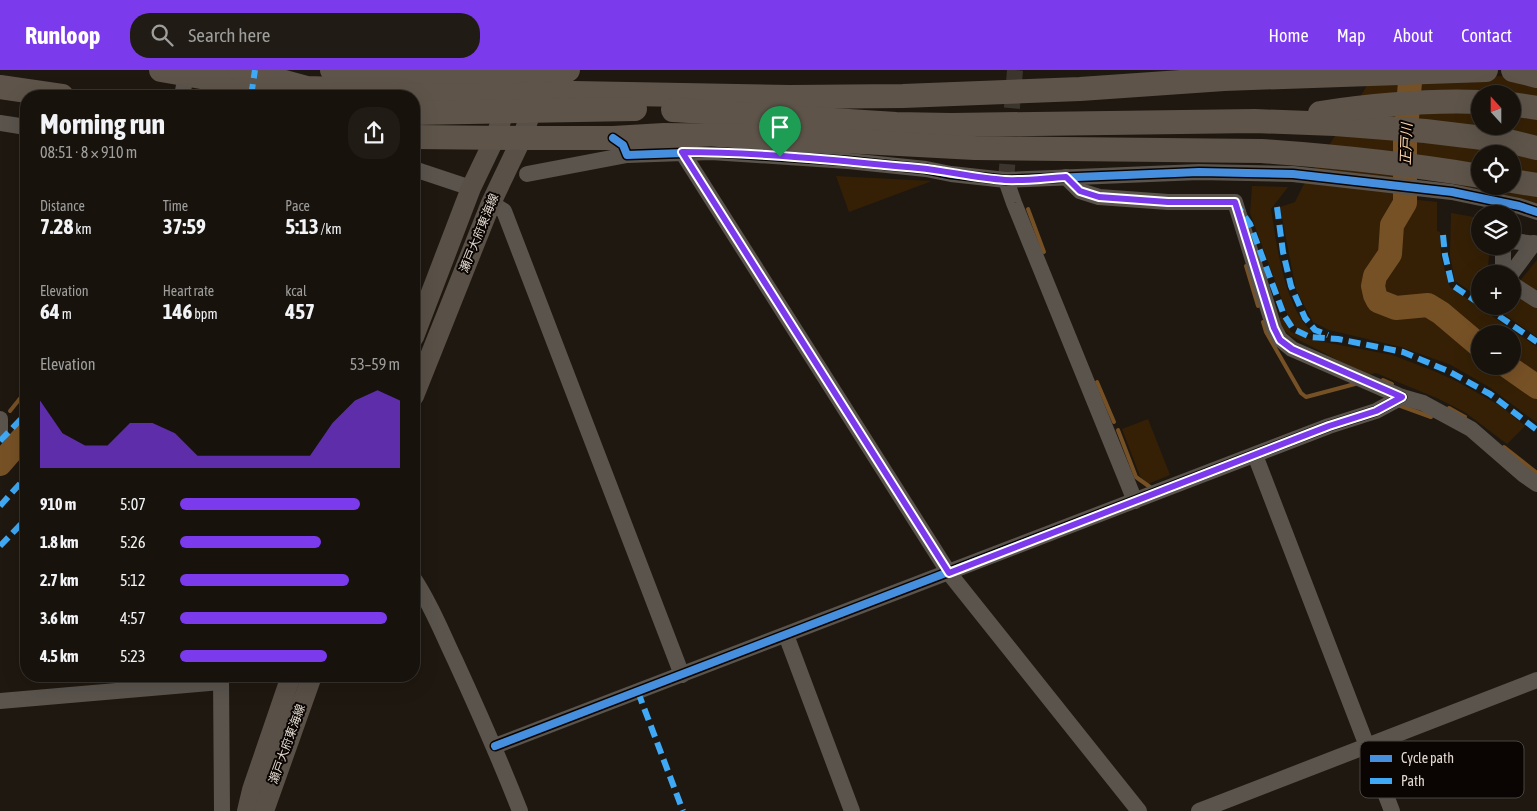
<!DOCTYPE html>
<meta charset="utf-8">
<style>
body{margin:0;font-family:"Asap Condensed","Noto Sans JP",sans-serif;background:#201b15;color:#f1f3f6;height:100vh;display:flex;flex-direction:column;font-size:19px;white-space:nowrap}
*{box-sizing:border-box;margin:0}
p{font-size:16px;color:#9e9e9d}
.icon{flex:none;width:28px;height:28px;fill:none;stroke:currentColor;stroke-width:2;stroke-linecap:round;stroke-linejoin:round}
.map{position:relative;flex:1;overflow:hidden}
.panel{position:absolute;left:20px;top:20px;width:400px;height:592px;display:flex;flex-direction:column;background:#17120c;border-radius:20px;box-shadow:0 5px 20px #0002,0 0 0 1px #36322d}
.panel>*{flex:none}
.needle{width:32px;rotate:339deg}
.buttons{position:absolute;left:1471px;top:15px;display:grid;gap:10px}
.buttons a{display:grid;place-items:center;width:50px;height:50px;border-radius:50%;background:#17120c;box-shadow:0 5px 20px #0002,0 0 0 1px #36322d;font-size:25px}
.pin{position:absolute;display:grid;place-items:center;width:42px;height:42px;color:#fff;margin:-51px -21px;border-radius:50% 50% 50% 0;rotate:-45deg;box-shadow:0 0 5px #0007}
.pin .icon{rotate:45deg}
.round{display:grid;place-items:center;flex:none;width:52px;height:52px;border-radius:20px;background:#201b15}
.overview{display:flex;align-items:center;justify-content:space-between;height:85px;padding:0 20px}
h1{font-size:28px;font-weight:700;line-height:38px}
.metrics{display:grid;grid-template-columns:repeat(3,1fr);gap:8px;height:85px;padding:5px 20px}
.metrics div{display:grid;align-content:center}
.metrics b{font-size:21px;font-weight:700}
.metrics small{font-size:14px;font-weight:400}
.metrics p{font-size:14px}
.chart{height:140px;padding:10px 20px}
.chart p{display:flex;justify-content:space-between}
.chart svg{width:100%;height:90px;margin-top:5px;fill:#7c3aed;opacity:.7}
ul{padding:0 20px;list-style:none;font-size:16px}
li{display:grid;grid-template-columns:80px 60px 1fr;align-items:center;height:38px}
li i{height:12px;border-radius:6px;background:#7c3aed}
header{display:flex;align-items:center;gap:30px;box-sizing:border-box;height:70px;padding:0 25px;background:#7c3aed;color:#fff}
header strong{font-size:24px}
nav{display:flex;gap:28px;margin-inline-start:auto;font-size:18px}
.search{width:350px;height:45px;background:#201b15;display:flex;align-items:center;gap:12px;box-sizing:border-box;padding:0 18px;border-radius:20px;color:#9e9e9d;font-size:19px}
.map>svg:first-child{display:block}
</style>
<header>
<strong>Runloop</strong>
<div class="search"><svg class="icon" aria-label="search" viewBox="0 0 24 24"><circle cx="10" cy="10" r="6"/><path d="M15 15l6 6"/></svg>Search here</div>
<nav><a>Home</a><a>Map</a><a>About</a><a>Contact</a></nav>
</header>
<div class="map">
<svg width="1537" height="741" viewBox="0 0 1537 741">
<rect width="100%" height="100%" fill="#1f1810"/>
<g fill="#352005">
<polygon points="1517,6 1537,12 1537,31 1512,24 1480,24 1480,56 1512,56 1513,40 1537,43 1537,107 1513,103 1512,84 1480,84 1480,97 1408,86 1416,7"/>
<path d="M1372 8 1404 10C1402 30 1396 53 1396 74 1396 87 1405 121 1402 130 1401 136 1394 139 1391 145 1386 156 1389 170 1386 182 1381 198 1365 204 1372 223 1373 226 1374 230 1377 233 1392 248 1410 235 1427 238 1439 240 1468 272 1480 281V296H1501L1537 322V353L1489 317 1451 295 1401 277 1329 260 1313 252 1296 220 1280 137 1295 132 1303 116Z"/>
<polygon points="836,106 932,111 849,142"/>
<path d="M1457 111C1483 117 1510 119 1537 124V134L1456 118Z"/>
<path d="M1252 116 1288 117 1271 139C1276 171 1283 221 1300 247 1303 253 1308 258 1312 262L1308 264 1296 257 1289 249 1250 143Z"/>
<path d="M1409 129 1437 132V161L1440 162 1441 187 1450 217 1537 277V310L1513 291 1512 264H1480V268L1471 262 1429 227 1424 225 1421 227 1422 232C1413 236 1404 237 1397 229L1386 232 1380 229 1375 217 1380 203 1390 192 1399 169 1396 160Z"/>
<polygon points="1451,143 1480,148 1480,176 1490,176 1488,197 1493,204 1480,204 1480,228 1455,211 1450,186"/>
<polygon points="1537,190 1537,221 1520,211"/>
<polygon points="1513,221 1537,237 1537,267 1492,236 1512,236"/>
<polygon points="1281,246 1291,262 1308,269 1392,285 1434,301 1456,311 1499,335 1525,356 1507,374 1466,343 1439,329 1376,303 1367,305 1289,265 1282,257 1279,248"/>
<polygon points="1148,349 1170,405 1148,414 1140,406 1122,359"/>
</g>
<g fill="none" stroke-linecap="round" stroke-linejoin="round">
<g stroke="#775126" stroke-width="4">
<polyline points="1028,139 1044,182"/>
<polyline points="1246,196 1258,236"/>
<polyline points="1263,252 1266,262 1301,323 1306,327 1355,314"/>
<polyline points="1383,310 1392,314"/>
<polyline points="1097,312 1114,352"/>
<polyline points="1398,335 1431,347"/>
<polyline points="1449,338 1465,347"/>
<polyline points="10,341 26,321"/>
<polyline points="1118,360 1136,407 1150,417"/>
<polyline points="1504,377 1537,403"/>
</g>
<g stroke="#775126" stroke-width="24">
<polyline points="1411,0 1405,72 1405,133 1392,155 1390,184 1375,206 1373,216 1375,225 1378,231 1396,238 1428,235 1441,243 1480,276"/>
<polyline points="1507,296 1537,317"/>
<polyline points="0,394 26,364"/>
</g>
<polyline stroke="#3c352d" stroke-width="16" stroke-dasharray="16 8" stroke-linecap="butt" points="1006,110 1015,0"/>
<g stroke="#5a544d" stroke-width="16">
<polyline points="182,26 187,0"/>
<polyline points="0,53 26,57"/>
<polyline points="613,68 623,75 627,85 711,82 848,91 926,99 951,104 1006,110 1199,102 1293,104 1452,122 1519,136 1537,142"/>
<polyline points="682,82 949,503 1139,741"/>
<polyline points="414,99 471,118"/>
<polyline points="527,104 627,85"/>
<polyline points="1066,107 1080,121 1099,127 1168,132 1235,132 1274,258 1280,269 1292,279 1402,327 1423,333 1471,359 1524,405 1537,414"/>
<polyline points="1006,110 1014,133 1135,431"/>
<polyline points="491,133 504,141 682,605"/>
<polyline points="1512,171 1537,174"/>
<polyline points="1503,176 1503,204"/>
<polyline points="1511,204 1534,173"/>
<polyline points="1512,214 1537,230"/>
<polyline points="0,349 0,363"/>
<polyline points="1255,385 1392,741"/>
<path d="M414 509C431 534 442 563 455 590 478 640 500 690 520 741"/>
<polyline points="786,565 852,741"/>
<polyline points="221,606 222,741"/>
<polyline points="0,631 221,612"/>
<polyline points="495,676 1329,356 1376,341 1402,327"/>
<polyline points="1199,741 1537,610"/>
</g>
<g stroke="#595047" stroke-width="20">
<polyline points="414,267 471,118 495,68 509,28"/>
<polyline points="414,326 491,133 522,68 536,28"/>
<polyline points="247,741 252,720 291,606"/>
<polyline points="264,741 312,606"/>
</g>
<g stroke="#5e544a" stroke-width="24">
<polyline points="161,0 258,17"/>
<polyline points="240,0 307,18 457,23 575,23 790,27 903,26 1080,19 1224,9 1486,0"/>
<polyline points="332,0 463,2 568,0"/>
<polyline points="1513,0 1537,6"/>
<polyline points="0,17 62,26"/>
<polyline points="1512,34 1537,38"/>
<polyline points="673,40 896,54 951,55 1255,51 1335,54 1425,61 1508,71 1537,78"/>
<polyline points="414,43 635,39"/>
<path d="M1320 43C1373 35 1427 30 1480 32"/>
<path d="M414 67 522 68H613L664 65 748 66 975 78 1261 81C1334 86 1408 94 1480 106"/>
<polyline points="1512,111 1537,115"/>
</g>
<g stroke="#3fa9f5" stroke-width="6" stroke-dasharray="12 6" stroke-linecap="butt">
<polyline points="251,26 255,0"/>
<polyline points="1235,132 1250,154 1284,245 1293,259 1310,267 1338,269 1403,282 1448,301 1490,324 1537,360"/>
<polyline points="1277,137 1283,182 1291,216 1305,248 1315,260 1328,265"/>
<polyline points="1443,165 1445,185 1452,215 1480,234"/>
<polyline points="1484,236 1537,272"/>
<polyline points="0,371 26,344"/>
<polyline points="0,436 26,407"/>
<polyline points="0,476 26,449"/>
<polyline points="638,622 683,741"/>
</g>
<g stroke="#0a0502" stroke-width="11">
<g id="cycleway">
<polyline points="613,68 623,75 627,85 711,82 848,91 926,99 951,104 1006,110 1199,102 1293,104 1452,122 1519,136 1537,142"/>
<polyline points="495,676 1329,356 1376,341 1402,327"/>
</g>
</g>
<use href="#cycleway" stroke="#468fdf" stroke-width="8"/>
</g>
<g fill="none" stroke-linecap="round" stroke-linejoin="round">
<g stroke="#fff" stroke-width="10">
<path id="route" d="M682 82C761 82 840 91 918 98 947 101 976 108 1005 110 1025 111 1046 108 1066 107L1080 121 1099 127 1168 132H1235L1274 258 1280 270 1292 279 1402 327 1376 341 1329 356 949 503Z"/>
</g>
<use href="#route" stroke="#7c3aed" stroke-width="6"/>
</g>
<g text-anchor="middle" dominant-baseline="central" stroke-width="4" stroke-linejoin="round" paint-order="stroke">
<g font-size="12" fill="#e2d9d0" stroke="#0a0502">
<text transform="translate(479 163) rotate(-68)">瀬戸大府東海線</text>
<text transform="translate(287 674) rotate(-70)">瀬戸大府東海線</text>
</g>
<g font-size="14" font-style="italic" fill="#fbd5ad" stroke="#0a0502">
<text transform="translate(1406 74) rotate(-88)">正戸川</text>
</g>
</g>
<rect x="1360" y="671" width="164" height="57" rx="8" fill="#0a0502" stroke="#4b4540" stroke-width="1"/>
<rect x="1370" y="685" width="22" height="7" fill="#468fdf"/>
<rect x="1370" y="708" width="22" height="6" fill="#3fa9f5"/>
<g font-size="14" fill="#e2d9d0">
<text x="1401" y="693">Cycle path</text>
<text x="1401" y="716">Path</text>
</g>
</svg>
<div class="buttons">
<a><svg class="needle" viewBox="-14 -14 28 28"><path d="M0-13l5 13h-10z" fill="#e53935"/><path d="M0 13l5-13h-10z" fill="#9e9e9d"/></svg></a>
<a><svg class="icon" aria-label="locate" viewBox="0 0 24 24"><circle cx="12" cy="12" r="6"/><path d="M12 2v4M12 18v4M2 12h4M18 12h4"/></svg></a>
<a><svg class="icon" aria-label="layers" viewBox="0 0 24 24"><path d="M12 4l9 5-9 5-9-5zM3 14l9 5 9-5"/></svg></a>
<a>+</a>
<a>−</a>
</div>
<div class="pin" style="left:780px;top:87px;background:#1e9e55"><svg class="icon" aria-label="arrive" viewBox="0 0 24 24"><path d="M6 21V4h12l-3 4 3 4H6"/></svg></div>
<section class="panel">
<div class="overview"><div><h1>Morning run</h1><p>08:51 · 8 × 910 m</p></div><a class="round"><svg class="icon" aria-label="share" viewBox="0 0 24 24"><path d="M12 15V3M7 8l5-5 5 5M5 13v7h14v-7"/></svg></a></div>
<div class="metrics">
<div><p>Distance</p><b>7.28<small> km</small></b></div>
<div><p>Time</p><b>37:59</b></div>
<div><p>Pace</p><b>5:13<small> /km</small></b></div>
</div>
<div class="metrics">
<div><p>Elevation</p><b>64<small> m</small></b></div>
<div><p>Heart rate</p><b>146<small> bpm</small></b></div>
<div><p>kcal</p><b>457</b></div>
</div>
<div class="chart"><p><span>Elevation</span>53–59 m</p>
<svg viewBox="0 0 160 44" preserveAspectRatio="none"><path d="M0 44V11L10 27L20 33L30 33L40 22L50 22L60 27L70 38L80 38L90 38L100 38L110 38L120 38L130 22L140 11L150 6L160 11V44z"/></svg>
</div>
<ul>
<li><b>910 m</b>5:07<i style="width:82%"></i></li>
<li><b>1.8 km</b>5:26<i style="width:64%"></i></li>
<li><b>2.7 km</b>5:12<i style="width:77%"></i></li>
<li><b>3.6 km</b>4:57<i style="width:94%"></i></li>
<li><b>4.5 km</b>5:23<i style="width:67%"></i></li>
</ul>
</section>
</div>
